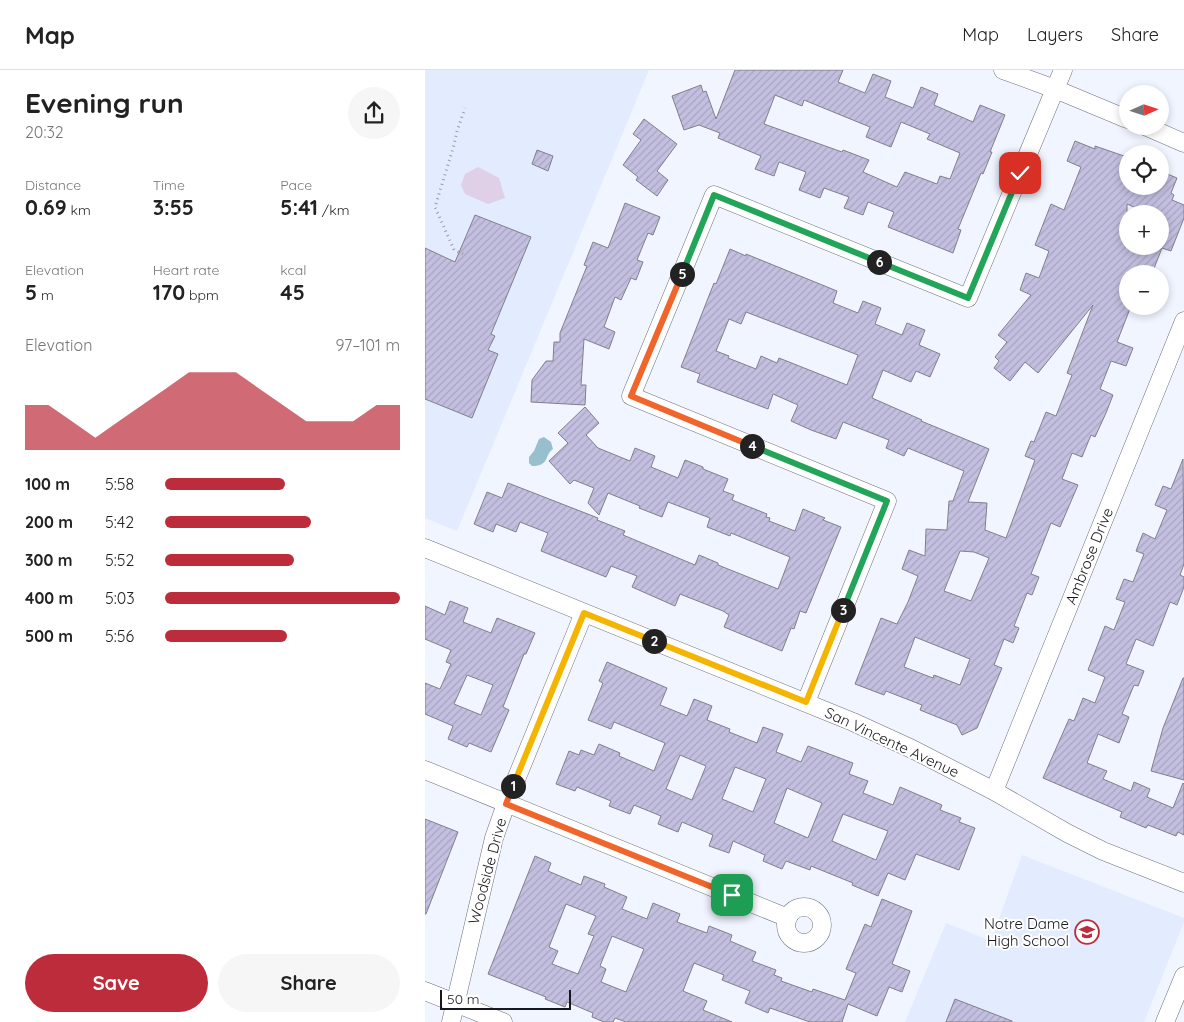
<!DOCTYPE html>
<meta charset="utf-8">
<style>
body{margin:0;font-family:Quicksand,sans-serif;background:#f6f6f6;color:#222;height:100vh;display:flex;flex-direction:column;font-size:19px;white-space:nowrap}
*{box-sizing:border-box;margin:0}
p{font-size:16px;color:#767676}
.icon{flex:none;width:28px;height:28px;fill:none;stroke:currentColor;stroke-width:2;stroke-linecap:round;stroke-linejoin:round}
.map{position:relative;flex:1;overflow:hidden}
.sheet{display:flex;flex-direction:column;background:#fff;width:425px}
.sheet>*{flex:none}
.needle{width:32px;rotate:87deg}
.tools{position:absolute;left:694px;top:15px;display:grid;gap:10px}
.tools a{display:grid;place-items:center;width:50px;height:50px;border-radius:50%;background:#fff;box-shadow:0 2px 8px #0003;font-size:25px}
.scale{position:absolute;left:15px;bottom:12px;width:131px;box-sizing:border-box;padding-left:5px;border:2px solid #17181d;border-top:0;font-size:14px;line-height:18px;white-space:nowrap;color:#17181d;-webkit-text-stroke:4px #fff;paint-order:stroke}
.pin{position:absolute;display:grid;place-items:center;width:42px;height:42px;color:#fff;margin:-21px;border-radius:10px;box-shadow:0 2px 8px #0006}
.km{position:absolute;width:25px;height:25px;margin:-12px;border-radius:50%;background:#222;color:#fff;font-size:14px;line-height:25px;text-align:center}
.round{display:grid;place-items:center;flex:none;width:52px;height:52px;border-radius:26px;background:#f6f6f6}
.overview{display:flex;align-items:center;justify-content:space-between;height:85px;padding:0 25px}
h1{font-size:28px;font-weight:800;line-height:38px}
.figures{display:grid;grid-template-columns:repeat(3,1fr);gap:8px;height:85px;padding:5px 25px}
.figures div{display:grid;align-content:center}
.figures b{font-size:21px;font-weight:800}
.figures small{font-size:14px;font-weight:400}
.figures p{font-size:14px}
.chart{height:140px;padding:10px 25px}
.chart p{display:flex;justify-content:space-between}
.chart svg{width:100%;height:90px;margin-top:5px;fill:#bd2c3b;opacity:.7}
.action{display:flex;gap:10px;margin-top:auto;padding:10px 25px}
.action a{flex:1;height:58px;border-radius:30px;background:#bd2c3b;color:#fff;font-size:20px;font-weight:800;line-height:58px;text-align:center}
.action a+a{background:#f6f6f6;color:#222}
ul{padding:0 25px;list-style:none;font-size:16px}
li{display:grid;grid-template-columns:80px 60px 1fr;align-items:center;height:38px}
li i{height:12px;border-radius:6px;background:#bd2c3b}
header{display:flex;align-items:center;gap:30px;box-sizing:border-box;height:70px;padding:0 25px;background:#fff;border-bottom:1px solid #e0e0e0}
header strong{font-size:24px}
nav{display:flex;gap:28px;margin-inline-start:auto;font-size:18px}
main{display:flex;flex:1;min-height:0}
.map>svg:first-child{display:block}
</style>
<header>
<strong>Map</strong>
<nav><a>Map</a><a>Layers</a><a>Share</a></nav>
</header>
<main>
<section class="sheet">
<div class="overview"><div><h1>Evening run</h1><p>20:32</p></div><a class="round"><svg class="icon" aria-label="share" viewBox="0 0 24 24"><path d="M12 15V3M7 8l5-5 5 5M5 13v7h14v-7"/></svg></a></div>
<div class="figures">
<div><p>Distance</p><b>0.69<small> km</small></b></div>
<div><p>Time</p><b>3:55</b></div>
<div><p>Pace</p><b>5:41<small> /km</small></b></div>
</div>
<div class="figures">
<div><p>Elevation</p><b>5<small> m</small></b></div>
<div><p>Heart rate</p><b>170<small> bpm</small></b></div>
<div><p>kcal</p><b>45</b></div>
</div>
<div class="chart"><p><span>Elevation</span>97–101 m</p>
<svg viewBox="0 0 160 44" preserveAspectRatio="none"><path d="M0 44V22L10 22L20 30L30 38L40 30L50 22L60 14L70 6L80 6L90 6L100 14L110 22L120 30L130 30L140 30L150 22L160 22V44z"/></svg>
</div>
<ul>
<li><b>100 m</b>5:58<i style="width:51%"></i></li>
<li><b>200 m</b>5:42<i style="width:62%"></i></li>
<li><b>300 m</b>5:52<i style="width:55%"></i></li>
<li><b>400 m</b>5:03<i style="width:100%"></i></li>
<li><b>500 m</b>5:56<i style="width:52%"></i></li>
</ul>
<div class="action"><a>Save</a><a>Share</a></div>
</section>
<div class="map">
<svg width="759" height="952" viewBox="0 0 759 952">
<defs>
<pattern id="building-hatch" width="6" height="6" patternUnits="userSpaceOnUse" patternTransform="scale(1.25)"><rect width="6" height="6" fill="#c3bfe0"/><path d="M-1 1l2-2M0 6l6-6M5 7l2-2" fill="none" stroke="#a7a3c0"/></pattern>
</defs>
<rect width="100%" height="100%" fill="#f1f5ff"/>
<g fill="#e3ebff">
<polygon points="0,0 224,0 32,461 0,448"/>
<polygon points="597,785 759,848 759,852 719,952 480,952 521,853 566,871"/>
</g>
<polygon fill="#dfcfe7" points="53,97 74,108 80,128 63,134 40,124 36,115 40,104"/>
<path fill="#98bfce" d="M119 367 126 372 128 379C119 385 125 396 107 396L104 393V387L109 381 114 369Z"/>
<g fill="url(#building-hatch)" stroke="#817f8b" fill-rule="evenodd">
<path d="M310 0H418L413 12 440 23 448 4 466 11 460 27 488 38 496 17 513 24 509 35 548 52 555 35 580 45 565 82H567L558 104 556 103 533 159 536 160 528 183 463 157 469 142 443 132 438 145 419 138 424 127 399 118 395 128 374 120 381 102 354 92 349 106 330 99 336 86 293 68 295 63 274 55 259 60 247 26 276 15 278 22 281 21 291 49ZM350 25 377 36 379 30 445 57 441 67 466 77 476 52 505 64 502 69 535 83 525 109 515 106 512 114 480 102 472 117 438 102 444 90 418 80 417 82 339 54Z"/>
<polygon points="219,49 252,74 232,101 243,110 232,126 211,110 213,107 198,95 216,70 208,64"/>
<path d="M650 71 670 79V76L702 87V116H735V101L752 108 746 123 749 125 747 130 759 135V148L746 181 737 178 728 201 723 199 721 204H702V236H706L692 272 708 278 701 296 686 291 675 319 688 325 681 343 670 367 666 365 657 387 647 383 637 409 653 415 635 457 626 453 606 504 614 507 607 525 602 523 589 556 594 558 588 573 579 569 569 595 577 598 552 658 537 665 532 655 495 640 497 635 461 621 459 625 430 614 456 548 472 554 483 532 493 506 477 499 484 480 500 486 501 459 522 460 524 431H528L539 401 483 378 479 386 461 378 464 370 418 352 411 369 386 360 366 351 373 335 348 324 343 339 272 312 275 304 256 297 289 213 291 214 305 179 321 186V184L412 221 408 233 433 243 438 231 456 238 450 254 477 265 482 253 500 260 494 275 515 284 505 307 491 301 486 312 458 300 447 328 497 350 496 351 564 379 543 432 562 433 560 460 581 468 610 390 600 386 606 371 609 372 621 342 631 346 647 305 642 303 668 235 613 303 600 292 585 311 569 298 574 291 570 287 582 272 573 265 606 225 595 220 601 203 614 208 624 181 610 175 626 134 639 140 656 97 642 91ZM702 134 725 144H735V176H702ZM321 242 433 285 422 315 354 288 352 293 336 286 331 299 303 288 304 286 291 281 304 249 316 254ZM535 481 549 482 564 488 546 531 519 521ZM490 567 545 589 535 615 509 605 508 608 479 597Z"/>
<polygon points="112,80 128,86 123,101 107,94"/>
<polygon points="200,133 235,147 228,165 223,163 212,190 218,192 211,210 206,208 196,230 190,227 179,257 190,262 184,279 159,269 156,315 161,315 160,335 106,332 107,310 121,291 128,291 129,272 135,272 135,263 162,196 159,195 168,172 183,178"/>
<polygon points="50,145 106,167 66,264 70,266 63,280 73,284 47,348 0,329 0,178 30,192"/>
<polygon points="160,337 174,353 161,365 173,378 205,391 210,378 230,386 226,397 253,408 260,390 278,397 278,399 303,409 298,421 309,425 307,430 342,444 341,447 345,448 344,451 370,461 378,439 400,448 398,450 416,457 381,543 375,541 369,559 366,558 357,581 299,557 304,545 298,541 255,524 250,536 207,517 212,506 186,496 181,507 116,481 123,463 95,452 91,462 71,454 68,462 49,454 62,422 77,428 83,413 173,448 172,450 200,461 198,465 270,495 274,485 293,493 293,495 353,519 365,487 306,463 305,466 282,457 285,448 243,432 237,447 214,438 215,436 183,423 174,445 163,433 169,418 149,410 145,414 124,391 143,373 133,363"/>
<polygon points="758,389 759,494 755,505 759,507 759,517 752,535 745,532 728,576 711,569 701,594 719,601 713,616 709,615 697,644 704,647 694,673 673,664 662,693 682,701 678,709 706,721 709,712 725,719 722,727 748,738 758,713 759,714 759,765 753,762 751,766 723,755 721,758 695,747 697,742 618,708 644,649 649,651 658,628 670,633 680,607 663,600 680,556 689,560 700,532 691,529 699,509 708,512 719,484 711,481 718,463 730,469 742,440 730,435 738,416 746,419"/>
<path d="M25 531 43 538 38 552 66 563 72 548 110 563 101 584H99L78 637 84 640 66 682 44 673 42 677 23 669 28 656 0 644V613L15 619 26 594 21 592 26 580 0 569V536L20 545ZM42 605 68 615 56 645 29 634Z"/>
<path d="M182 592 242 618 235 635 262 646 269 629 287 636 282 650 305 659 304 662 332 673 338 657 358 664 351 682 376 692 383 676 428 693 424 704 443 711 438 723 468 735 475 717 517 735 515 740 536 748 534 752 550 758 534 800 491 784 480 810 463 803 453 826 427 815 428 813 386 796 385 800 361 791 357 799 338 791 340 785 308 771 304 783 284 776 288 765 257 752 253 762 233 754 236 746 209 735 205 744 184 736 186 731 152 717 150 721 131 714 144 681 154 685 156 680 169 685 174 674 195 683 194 686 229 701 240 673 189 652 186 659 163 650 178 613 174 611ZM255 685 281 696 267 730 241 719ZM310 697 341 709 328 742 297 729ZM362 718 397 733 383 768 349 753ZM418 744 463 761 451 790 407 771Z"/>
<polygon points="758,608 759,608 759,710 726,701 738,658"/>
<polygon points="0,749 33,762 1,844 0,844"/>
<path d="M110 786 126 793 123 801 156 815 159 806 180 814 179 817 202 827 197 839 222 849 228 833 255 844 252 852 282 863 284 856 307 865 305 871 331 882 327 891 351 900 349 905 357 908 356 911 387 922 388 919 420 930 431 903 421 899 440 854 446 857 457 829 487 841 467 894 485 901 477 922 464 917 452 946 423 934 417 952H385L345 938 343 943 320 933 325 921 297 910 299 905 269 893 258 921 282 931 278 940 307 952H201L190 948 188 952H179L167 947 168 943 142 932 140 937 120 929 121 927 63 904ZM141 834 171 846 163 864 169 866 153 904 127 894 133 881 124 877ZM187 866 219 879 201 922 176 912 181 899 175 896Z"/>
<polygon points="530,929 587,951 587,952 521,952"/>
</g>
<g fill="none" stroke-linecap="round" stroke-linejoin="round">
<g stroke="#6d717c" stroke-width="19">
<g id="street">
<polyline points="578,0 630,19 702,49"/>
<polyline points="720,56 759,73"/>
<polyline points="0,478 428,652 487,679 569,721 642,763 678,781 759,813"/>
<polyline points="381,632 462,431 206,326 289,125 543,228 638,0"/>
<polyline points="0,700 363,848"/>
<polyline points="569,721 759,251"/>
<circle cx="379" cy="855" r="18"/>
<polyline points="0,921 78,952"/>
<polyline points="26,952 69,768 81,734 159,543"/>
<polyline points="740,952 759,906"/>
</g>
</g>
<polyline stroke="#9b9ea6" stroke-width="3" stroke-dasharray="1 4" stroke-linecap="butt" points="38,184 29,180 10,137 29,75 32,61 40,38"/>
<use href="#street" stroke="#fff" stroke-width="18"/>
</g>
<g fill="none" stroke-linecap="round" stroke-linejoin="round">
<g stroke="#fff" stroke-width="10">
<polyline id="split-1" points="88,716 81,734 307,825"/>
</g>
<g stroke="#fff" stroke-width="10">
<polyline id="split-2" points="88,716 159,543 229,571"/>
</g>
<g stroke="#fff" stroke-width="10">
<polyline id="split-3" points="229,571 381,632 418,540"/>
</g>
<g stroke="#fff" stroke-width="10">
<polyline id="split-4" points="327,376 462,431 418,540"/>
</g>
<g stroke="#fff" stroke-width="10">
<polyline id="split-5" points="257,204 206,326 327,376"/>
</g>
<g stroke="#fff" stroke-width="10">
<polyline id="split-6" points="257,204 289,125 454,192"/>
</g>
<g stroke="#fff" stroke-width="10">
<polyline id="split-7" points="454,192 543,228 595,103"/>
</g>
<use href="#split-1" stroke="#f0652b" stroke-width="6"/>
<use href="#split-2" stroke="#f5b400" stroke-width="6"/>
<use href="#split-3" stroke="#f5b400" stroke-width="6"/>
<use href="#split-4" stroke="#22a559" stroke-width="6"/>
<use href="#split-5" stroke="#f0652b" stroke-width="6"/>
<use href="#split-6" stroke="#22a559" stroke-width="6"/>
<use href="#split-7" stroke="#22a559" stroke-width="6"/>
</g>
<defs>
<g id="school-ring" transform="scale(1.25)"><circle r="9.5" fill="#fff" stroke="#bd2c3b" stroke-width="1.5"/><path d="M0-5L7-2L0 1L-7-2ZM-4 1L0 2.5L4 1V4Q0 6-4 4Z" fill="#bd2c3b"/></g>
</defs>
<g fill-rule="evenodd">
<use href="#school-ring" x="662" y="862"/>
</g>
<g text-anchor="middle" dominant-baseline="central" stroke-width="4" stroke-linejoin="round" paint-order="stroke">
<g font-size="15" fill="#17181d" stroke="#fff">
<text transform="translate(664 486) rotate(-68)">Ambrose Drive</text>
<text transform="translate(467 672) rotate(25)">San Vincente Avenue</text>
<text transform="translate(62 801) rotate(-75)">Woodside Drive</text>
</g>
<g font-size="15" fill="#17181d" stroke="#fff" text-anchor="end">
<text x="644" y="853">Notre Dame<tspan x="644" dy="17">High School</tspan></text>
</g>
</g>
</svg>
<div class="tools">
<a><svg class="needle" viewBox="-14 -14 28 28"><path d="M0-13l5 13h-10z" fill="#e53935"/><path d="M0 13l5-13h-10z" fill="#767676"/></svg></a>
<a><svg class="icon" aria-label="locate" viewBox="0 0 24 24"><circle cx="12" cy="12" r="6"/><path d="M12 2v4M12 18v4M2 12h4M18 12h4"/></svg></a>
<a>+</a>
<a>−</a>
</div>
<div class="scale">50 m</div>
<div class="pin" style="left:307px;top:825px;background:#1e9e55"><svg class="icon" aria-label="arrive" viewBox="0 0 24 24"><path d="M6 21V4h12l-3 4 3 4H6"/></svg></div>
<div class="pin" style="left:595px;top:103px;background:#d93025"><svg class="icon" aria-label="check" viewBox="0 0 24 24"><path d="M5 12l5 5 9-10"/></svg></div>
<b class="km" style="left:88px;top:716px">1</b>
<b class="km" style="left:229px;top:571px">2</b>
<b class="km" style="left:418px;top:540px">3</b>
<b class="km" style="left:327px;top:376px">4</b>
<b class="km" style="left:257px;top:204px">5</b>
<b class="km" style="left:454px;top:192px">6</b>
</div>
</main>
